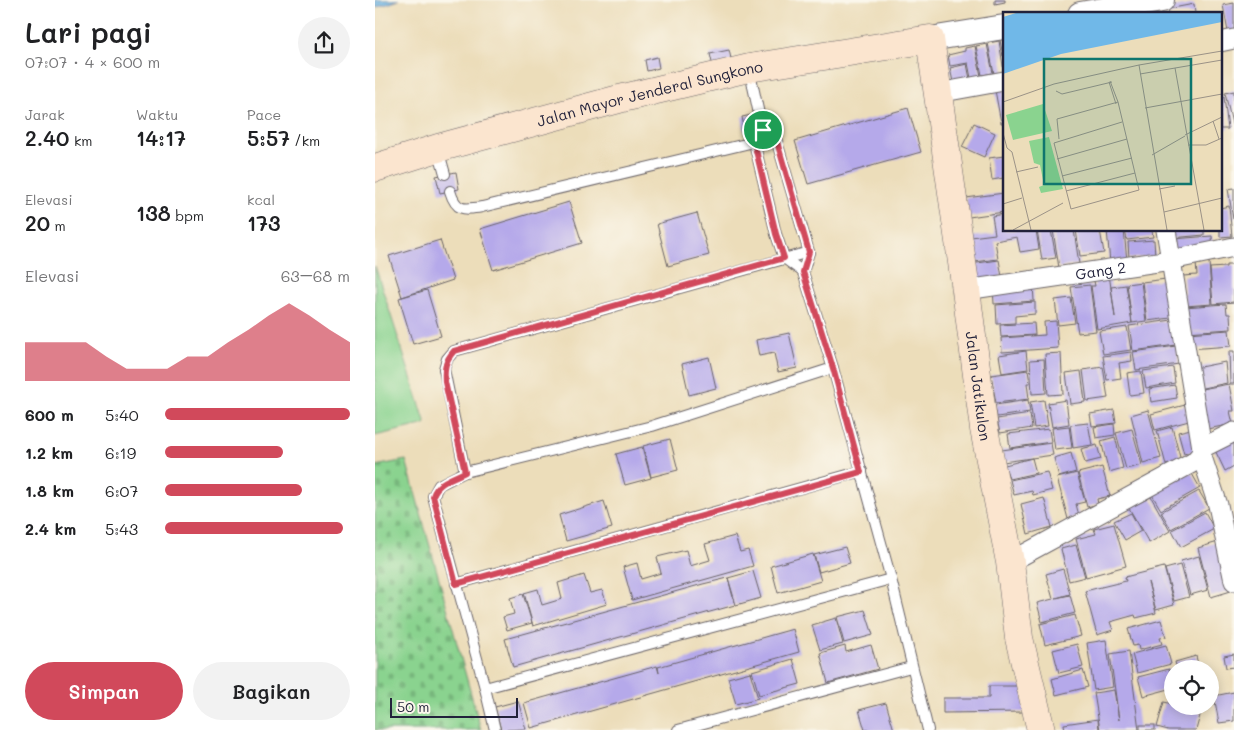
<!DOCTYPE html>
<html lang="id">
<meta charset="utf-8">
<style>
body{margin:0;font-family:Mali,sans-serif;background:#f2f2f2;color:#202124;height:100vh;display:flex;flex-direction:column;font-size:19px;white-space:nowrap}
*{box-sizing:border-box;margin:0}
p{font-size:16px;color:#757577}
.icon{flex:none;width:28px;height:28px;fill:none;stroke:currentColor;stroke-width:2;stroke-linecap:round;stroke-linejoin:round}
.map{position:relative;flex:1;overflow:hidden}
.panel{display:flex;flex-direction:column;background:#fff;width:375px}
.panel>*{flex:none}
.controls{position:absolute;left:789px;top:660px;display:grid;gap:10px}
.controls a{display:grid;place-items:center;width:55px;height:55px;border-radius:50%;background:#fff;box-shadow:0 2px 12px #0003;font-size:25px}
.scale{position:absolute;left:15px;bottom:12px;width:128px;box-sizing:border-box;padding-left:5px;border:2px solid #22223b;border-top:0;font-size:14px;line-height:18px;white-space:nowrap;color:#22223b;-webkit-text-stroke:4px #fbf7ec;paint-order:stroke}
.pin{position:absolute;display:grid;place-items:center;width:42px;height:42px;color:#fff;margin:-21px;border:2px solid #fff;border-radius:50%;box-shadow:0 1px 5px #0007}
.round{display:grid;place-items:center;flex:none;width:52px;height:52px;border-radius:26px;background:#f2f2f2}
.overview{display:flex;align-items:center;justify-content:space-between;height:85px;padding:0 25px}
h1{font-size:28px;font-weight:600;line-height:38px}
.metrics{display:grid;grid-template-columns:repeat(3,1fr);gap:8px;height:85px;padding:5px 25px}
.metrics div{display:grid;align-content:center}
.metrics b{font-size:21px;font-weight:600}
.metrics small{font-size:14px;font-weight:400}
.metrics p{font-size:14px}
.chart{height:140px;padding:10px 25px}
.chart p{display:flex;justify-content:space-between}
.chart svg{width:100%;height:90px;margin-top:5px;fill:#d1495b;opacity:.7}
.action{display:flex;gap:10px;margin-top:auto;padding:10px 25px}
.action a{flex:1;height:58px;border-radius:30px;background:#d1495b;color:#fff;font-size:20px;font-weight:600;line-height:58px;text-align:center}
.action a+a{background:#f2f2f2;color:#202124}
ul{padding:0 25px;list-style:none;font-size:16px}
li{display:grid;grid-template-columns:80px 60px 1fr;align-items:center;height:38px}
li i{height:12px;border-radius:6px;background:#d1495b}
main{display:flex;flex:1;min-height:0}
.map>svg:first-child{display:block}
</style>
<main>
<section class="panel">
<div class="overview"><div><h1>Lari pagi</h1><p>07:07 · 4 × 600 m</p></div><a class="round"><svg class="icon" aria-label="share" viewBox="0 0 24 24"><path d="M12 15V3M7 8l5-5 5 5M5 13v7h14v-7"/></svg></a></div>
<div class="metrics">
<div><p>Jarak</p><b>2.40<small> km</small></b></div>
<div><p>Waktu</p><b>14:17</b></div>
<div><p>Pace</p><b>5:57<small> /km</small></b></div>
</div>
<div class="metrics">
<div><p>Elevasi</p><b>20<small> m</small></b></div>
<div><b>138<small> bpm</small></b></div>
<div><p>kcal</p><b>173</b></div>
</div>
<div class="chart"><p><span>Elevasi</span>63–68 m</p>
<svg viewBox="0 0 160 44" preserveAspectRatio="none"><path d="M0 44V25L10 25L20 25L30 25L40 32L50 38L60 38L70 38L80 32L90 32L100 25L110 19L120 12L130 6L140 12L150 19L160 25V44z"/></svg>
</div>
<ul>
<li><b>600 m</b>5:40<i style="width:100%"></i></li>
<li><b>1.2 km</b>6:19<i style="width:64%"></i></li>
<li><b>1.8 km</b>6:07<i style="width:74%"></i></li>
<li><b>2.4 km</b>5:43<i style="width:96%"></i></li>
</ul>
<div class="action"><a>Simpan</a><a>Bagikan</a></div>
</section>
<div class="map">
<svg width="859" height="730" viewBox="0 0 859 730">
<defs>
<pattern id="cemetery-stones" width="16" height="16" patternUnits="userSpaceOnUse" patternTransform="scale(1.25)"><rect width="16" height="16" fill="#8ad38f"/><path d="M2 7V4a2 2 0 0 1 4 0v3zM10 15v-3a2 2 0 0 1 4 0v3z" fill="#77b57c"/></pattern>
<pattern id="water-waves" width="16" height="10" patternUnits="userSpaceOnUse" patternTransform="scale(1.25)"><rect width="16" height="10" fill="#70b8e8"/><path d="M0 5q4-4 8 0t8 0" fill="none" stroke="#5c95bd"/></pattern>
</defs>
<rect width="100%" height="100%" fill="#fbf7ec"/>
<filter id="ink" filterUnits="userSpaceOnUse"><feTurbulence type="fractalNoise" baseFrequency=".02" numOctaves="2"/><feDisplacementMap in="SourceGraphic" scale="10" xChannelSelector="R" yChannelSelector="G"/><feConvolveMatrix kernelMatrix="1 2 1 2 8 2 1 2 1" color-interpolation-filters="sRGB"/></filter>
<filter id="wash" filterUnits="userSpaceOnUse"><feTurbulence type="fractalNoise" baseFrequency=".0096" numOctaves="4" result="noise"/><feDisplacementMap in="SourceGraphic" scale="20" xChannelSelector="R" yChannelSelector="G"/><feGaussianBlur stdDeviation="1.12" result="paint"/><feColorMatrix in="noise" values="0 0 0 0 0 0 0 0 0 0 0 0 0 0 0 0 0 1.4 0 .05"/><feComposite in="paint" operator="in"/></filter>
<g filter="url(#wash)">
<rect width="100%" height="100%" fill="#ecddba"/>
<polygon fill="url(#cemetery-stones)" stroke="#567a65" points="31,460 106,730 0,730 0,466"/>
<polygon fill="#8ad38f" stroke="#567a65" points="0,266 51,424 0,436"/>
<polygon fill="url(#water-waves)" stroke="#496d92" points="0,0 24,0 0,8"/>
<g id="blocks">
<g fill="#b5a9ea">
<polygon points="620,0 630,0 630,2 620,4"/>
<polygon points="859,3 859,31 853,32 848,5"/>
<polygon points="819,4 820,14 794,14 793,9"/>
<polygon points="629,39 629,56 628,56 625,40"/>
<polygon points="624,41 629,72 619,74 613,43"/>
<polygon points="612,44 618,73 607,75 601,46"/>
<polygon points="600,46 606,76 596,78 593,63 575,66 573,55 590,51 590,48"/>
<polygon points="354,50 358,67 339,71 335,54"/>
<polygon points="282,57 284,68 272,71 270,60"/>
<polygon points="592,64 595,79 578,82 575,68"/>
<polygon points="629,88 629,123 626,123 620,90"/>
<polygon points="859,91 859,128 858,128 850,93"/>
<polygon points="845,97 849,97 853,129 845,129"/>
<polygon points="533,108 546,152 433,184 420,141"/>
<polygon points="386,113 389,128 370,132 367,117"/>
<polygon points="599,123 620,133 609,157 587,147"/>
<polygon points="629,156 629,178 617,180 614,158"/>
<polygon points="81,172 84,189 65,193 61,176"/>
<polygon points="859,188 859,219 858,219 853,189"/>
<polygon points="629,193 629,212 594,217 591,198"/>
<polygon points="194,202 207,243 118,270 105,229"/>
<polygon points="854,206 857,236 845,237 845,208"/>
<polygon points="322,213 334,255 293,266 282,224"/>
<polygon points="629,214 629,230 661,230 664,249 645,252 642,237 620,241 623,259 600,262 596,237 620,234 617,216"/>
<polygon points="662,230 676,230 681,258 667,260"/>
<polygon points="678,230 699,230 704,264 684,268"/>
<polygon points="701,230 725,230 729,253 705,256"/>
<polygon points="732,230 749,230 752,261 735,263"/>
<polygon points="750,230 777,230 778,237 752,240"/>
<polygon points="797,230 829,230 829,235 797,238"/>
<polygon points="837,236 838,249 799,253 798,239"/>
<polygon points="65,240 78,280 27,297 14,256"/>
<polygon points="779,240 780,256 754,259 753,242"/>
<polygon points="624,260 627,277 598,282 595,264"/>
<polygon points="834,262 837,304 810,306 808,276 822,275 821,263"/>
<polygon points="851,265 859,265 859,302 838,304 835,268 851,267"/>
<polygon points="734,274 740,317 736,287 751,285 757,323 722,329 716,286 720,286 718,276"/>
<polygon points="791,279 796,318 772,321 767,282"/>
<polygon points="766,282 771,321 757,323 752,284"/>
<polygon points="658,284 659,301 619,304 618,287"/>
<polygon points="715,285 721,331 703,333 696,287"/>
<polygon points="52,290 66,336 38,344 24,298"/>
<polygon points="696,298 700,323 683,325 680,300"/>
<polygon points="660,302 660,314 640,316 640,323 622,324 621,305"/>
<polygon points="851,304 852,314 855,314 856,329 811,332 809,307"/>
<polygon points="797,320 801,345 758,351 754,326"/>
<polygon points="681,321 683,348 627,352 626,338 670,335 669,322"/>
<polygon points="659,323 660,335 626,337 625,325"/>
<polygon points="752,327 756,350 728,354 724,331"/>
<polygon points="854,330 856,346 814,349 812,333"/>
<polygon points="414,333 422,368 403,372 399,353 384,356 381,340"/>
<polygon points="801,346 804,364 761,370 758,352"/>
<polygon points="651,351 653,369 627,373 624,355"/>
<polygon points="854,351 859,351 859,384 855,384"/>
<polygon points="756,352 757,361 744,363 746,378 732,380 728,356"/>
<polygon points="686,353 688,394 673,395 670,354"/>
<polygon points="334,357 341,388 314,395 307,364"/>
<polygon points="669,359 671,393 657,394 655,360"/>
<polygon points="850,362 852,383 823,389 815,369"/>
<polygon points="728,367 733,398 712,401 708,370"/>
<polygon points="798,367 800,383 771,388 768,371"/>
<polygon points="653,370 655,383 652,383 654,399 621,403 616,375"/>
<polygon points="706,371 710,402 695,404 691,373"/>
<polygon points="766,371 769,393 755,395 752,373"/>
<polygon points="854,384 859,411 855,411 858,424 832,429 821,390"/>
<polygon points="800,385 802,398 776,402 774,389"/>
<polygon points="653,400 655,412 622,417 620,405"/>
<polygon points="669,400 673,426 659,428 655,402"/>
<polygon points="691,400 694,424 677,427 673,403"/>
<polygon points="810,405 814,421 780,430 776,414"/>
<polygon points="739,410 741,423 717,426 715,414"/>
<polygon points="773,410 786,458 768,463 756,415"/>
<polygon points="655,414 657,428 625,433 622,419"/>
<polygon points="713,423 717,445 698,448 695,425"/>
<polygon points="739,424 740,435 721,438 719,427"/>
<polygon points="694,426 697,448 680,450 677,428"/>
<polygon points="797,427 806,461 791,465 782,431"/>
<polygon points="674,429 676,442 635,448 633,434"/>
<polygon points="757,429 767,465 751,469 741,433"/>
<polygon points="816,429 821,450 809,454 803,432"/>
<polygon points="859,436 859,466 850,471 838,446"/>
<polygon points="740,437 748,468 734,472 726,441"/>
<polygon points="295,439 303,470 276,477 268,446"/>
<polygon points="676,443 678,455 628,462 627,450"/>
<polygon points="722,445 726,459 710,463 706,449"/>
<polygon points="267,447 276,478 250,485 241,454"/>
<polygon points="696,453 701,472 684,477 679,458"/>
<polygon points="657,458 661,473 634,479 630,465"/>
<polygon points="727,467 735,496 722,499 723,504 712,507 703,473"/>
<polygon points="672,472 677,490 658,495 657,491 639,495 635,480"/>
<polygon points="816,472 825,488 786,510 776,493"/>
<polygon points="702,473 710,502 701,504 704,516 693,519 682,478"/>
<polygon points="824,491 834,508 796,529 786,512"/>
<polygon points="776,497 795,531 774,543 754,508"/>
<polygon points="669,498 677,527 653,534 646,504"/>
<polygon points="229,501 237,528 191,541 184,515"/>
<polygon points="830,512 839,529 806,547 797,530"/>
<polygon points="756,513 766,531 750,540 739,521"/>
<polygon points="739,524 751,566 711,577 701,539 721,534 719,529"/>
<polygon points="360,536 365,552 373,550 378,566 257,600 248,567 262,563 266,579 286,573 282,557 311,550 315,566 335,560 330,544"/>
<polygon points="843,542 856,591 836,597 823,548"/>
<polygon points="701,545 710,577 694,581 686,549"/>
<polygon points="470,547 475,563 444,572 439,555"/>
<polygon points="438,554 446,581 403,593 396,566"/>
<polygon points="824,556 833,590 815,595 806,561"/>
<polygon points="805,565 814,597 799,601 790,569"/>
<polygon points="789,567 799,605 781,610 773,582 781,613 761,618 760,615 735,622 738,630 722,635 710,591 751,581 750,577"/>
<polygon points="688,569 695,594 681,598 695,595 700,613 667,622 662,603 678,599 671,574"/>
<polygon points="378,571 386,598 361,605 353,578"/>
<polygon points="209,575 215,593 227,590 232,604 158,626 149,593 163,589 167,605 187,599 183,583"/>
<polygon points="353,578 360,605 138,667 130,639 328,584"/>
<polygon points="148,594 157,623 132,630 128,617 139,614 135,598"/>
<polygon points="490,610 498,635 469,643 462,617"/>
<polygon points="700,615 706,636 670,645 665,624"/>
<polygon points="461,618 468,644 445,650 437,625"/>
<polygon points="786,620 791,637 785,638 787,644 764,650 763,645 758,646 753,629"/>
<polygon points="418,629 424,652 156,728 149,703 282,666 284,673 283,667"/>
<polygon points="731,640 738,687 719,690 712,643"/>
<polygon points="702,644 708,667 684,673 678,650"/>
<polygon points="496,645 503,669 453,683 445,653 470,646 471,652"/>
<polygon points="791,645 796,664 762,673 757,654"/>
<polygon points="754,651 764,730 725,730 719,693 739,690 744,720 735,654"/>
<polygon points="859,654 859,667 851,668 849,656"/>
<polygon points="821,656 824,669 802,669 800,662"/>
<polygon points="418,659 425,684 384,695 377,671"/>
<polygon points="794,669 798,688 768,696 763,677"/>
<polygon points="708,670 713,687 681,695 677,679"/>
<polygon points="375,672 383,698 361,704 353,678"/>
<polygon points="614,686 649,686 649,712 568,713 568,698 614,698"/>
<polygon points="859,692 859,721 844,723 839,696"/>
<polygon points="143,701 151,729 126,730 120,707"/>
<polygon points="789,702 798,704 798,706 806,706 826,712 821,730 793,730 782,727"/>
<polygon points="511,703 519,730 490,730 484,710"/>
<polygon points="723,719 724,730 690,730 689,724"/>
<rect x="765" y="725" width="15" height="5"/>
</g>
</g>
</g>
<g filter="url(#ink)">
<use href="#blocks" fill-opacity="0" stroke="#696367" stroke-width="1"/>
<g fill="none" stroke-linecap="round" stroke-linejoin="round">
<g stroke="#696367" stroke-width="12">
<g id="service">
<polyline points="374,68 384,114"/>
<polyline points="388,130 400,135 434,252 428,272 458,368 516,579 553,730"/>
<polyline points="382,138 379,142 401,234 409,258 428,272"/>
<polyline points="63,149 70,174"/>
<path d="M75 191C81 211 88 210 107 207L379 142 400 135"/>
<polyline points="90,472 69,369 72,359 79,351 434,252"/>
<polyline points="81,584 487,471"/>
<polyline points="110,688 516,579"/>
<polyline points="120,730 110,688 58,496 64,485 90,472 277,426 458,368"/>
<polyline points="303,730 536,667"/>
</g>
</g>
<g stroke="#696367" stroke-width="21">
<g id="minor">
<polyline points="845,42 859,39"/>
<polyline points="563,93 629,81"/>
<polyline points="791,230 827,448 826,454 843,505 859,581"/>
<path id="s1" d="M591 290 796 260 859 247"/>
<polyline points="827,448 859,432"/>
<polyline points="635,562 819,462 826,454"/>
</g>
</g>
<g stroke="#696367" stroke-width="26">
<g id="tertiary">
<polyline points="705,14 787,0"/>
<polyline points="555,39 629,27"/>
</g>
</g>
<g stroke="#696367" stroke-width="29">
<g id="secondary">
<path id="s2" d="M0 168 63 148 244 99 374 68 555 39 591 290 609 429 635 562 644 638 666 730"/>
</g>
</g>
<use href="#service" stroke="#fff" stroke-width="10"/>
<use href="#minor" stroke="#fff" stroke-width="19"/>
<use href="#tertiary" stroke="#fff" stroke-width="24"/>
<use href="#secondary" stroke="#fbe5cf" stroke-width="28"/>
</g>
</g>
<g fill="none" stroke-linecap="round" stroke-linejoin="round" filter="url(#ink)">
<g stroke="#fff" stroke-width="10">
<path id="route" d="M388 130 400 135 434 252 428 272 458 368 486 472 81 584 58 496C62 482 78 478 90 472L70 382C69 368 70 361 79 351L409 258 401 234 379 142Z"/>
</g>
<use href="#route" stroke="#d1495b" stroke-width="6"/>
</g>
<g text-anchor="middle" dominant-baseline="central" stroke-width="4" stroke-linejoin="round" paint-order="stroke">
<g font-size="15" fill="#22223b" stroke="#fbf7ec">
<text stroke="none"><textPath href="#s2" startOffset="285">Jalan Mayor Jenderal Sungkono</textPath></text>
<text stroke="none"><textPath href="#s1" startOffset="136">Gang 2</textPath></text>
<text stroke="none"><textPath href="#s2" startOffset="921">Jalan Jatikulon</textPath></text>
</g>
</g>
<g transform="translate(628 12)">
<rect width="219" height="219" fill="#ecddba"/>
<path d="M46 125 60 177 38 181 36 175 41 173 37 153 31 151 26 129Z" fill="#8ad38f"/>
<path d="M40 92 49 119 10 128 3 103Z" fill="#8ad38f"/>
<path d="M13 1H219V10L58 42 0 62V5Z" fill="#70b8e8"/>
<path fill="none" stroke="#9b9287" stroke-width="1" d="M136 53 219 39M172 56 201 218M137 62 219 48M107 69 115 90 136 178 68 197 51 131 119 110M106 70 113 92M53 79 59 82 109 70M0 90 51 72 136 53 164 218M142 96 219 82M210 109 216 127M0 121 4 136 9 140 28 218M182 123 219 105M56 127 54 107 115 90M185 133H203L219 126M149 143 182 124M54 147 124 127M13 160 35 155M59 164 129 146M156 177 172 174M63 179 132 161M0 192 19 186M161 200 219 186M10 218 60 191"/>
<path fill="#0f766e" fill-opacity="0.15" stroke="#0f766e" stroke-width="2.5" d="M41 47H188V172H41Z"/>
<rect width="219" height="219" fill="none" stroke="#22223b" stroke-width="2.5"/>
</g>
</svg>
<div class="controls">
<a><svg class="icon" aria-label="locate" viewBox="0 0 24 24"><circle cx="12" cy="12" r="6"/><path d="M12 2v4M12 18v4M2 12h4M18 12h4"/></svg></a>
</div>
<div class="scale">50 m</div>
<div class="pin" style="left:388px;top:130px;background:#1e9e55"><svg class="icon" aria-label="arrive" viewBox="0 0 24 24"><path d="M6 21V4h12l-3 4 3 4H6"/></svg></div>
</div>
</main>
